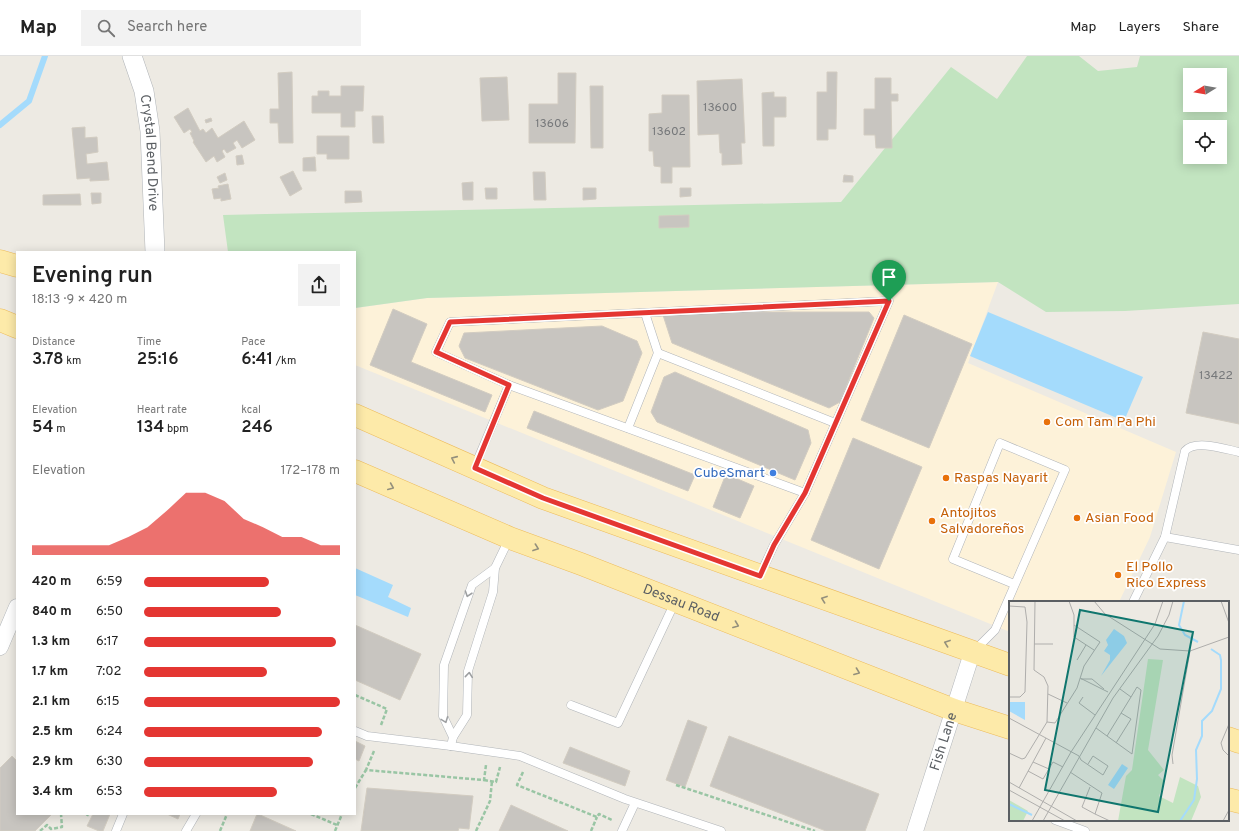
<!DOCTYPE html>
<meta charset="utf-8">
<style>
body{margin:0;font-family:Overpass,sans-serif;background:#f2f2f2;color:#222;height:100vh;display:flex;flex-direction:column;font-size:15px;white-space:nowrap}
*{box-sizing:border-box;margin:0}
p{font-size:13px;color:#767676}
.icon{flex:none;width:22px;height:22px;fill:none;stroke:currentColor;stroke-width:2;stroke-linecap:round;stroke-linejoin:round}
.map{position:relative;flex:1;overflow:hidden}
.panel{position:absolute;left:16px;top:195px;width:340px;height:564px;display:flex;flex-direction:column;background:#fff;border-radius:0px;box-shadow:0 2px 10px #0003}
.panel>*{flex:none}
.needle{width:26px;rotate:259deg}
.tools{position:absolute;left:1183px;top:12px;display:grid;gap:8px}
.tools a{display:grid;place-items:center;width:44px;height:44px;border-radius:0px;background:#fff;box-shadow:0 2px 10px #0003;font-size:20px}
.pin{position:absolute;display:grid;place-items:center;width:34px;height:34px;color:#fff;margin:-41px -17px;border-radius:50% 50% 50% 0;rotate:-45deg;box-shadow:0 0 4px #0007}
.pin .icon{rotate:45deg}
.round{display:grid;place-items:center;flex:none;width:42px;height:42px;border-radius:0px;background:#f2f2f2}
.summary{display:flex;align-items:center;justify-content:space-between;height:68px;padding:0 16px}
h1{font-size:22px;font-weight:600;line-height:30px}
.stats{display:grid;grid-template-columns:repeat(3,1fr);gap:6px;height:68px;padding:4px 16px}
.stats div{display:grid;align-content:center}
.stats b{font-size:17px;font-weight:600}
.stats small{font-size:11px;font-weight:400}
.stats p{font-size:11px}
.chart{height:112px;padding:8px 16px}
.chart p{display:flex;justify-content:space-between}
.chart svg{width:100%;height:72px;margin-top:4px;fill:#e43632;opacity:.7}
ul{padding:0 16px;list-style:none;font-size:13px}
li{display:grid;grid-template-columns:64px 48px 1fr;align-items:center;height:30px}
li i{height:10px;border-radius:5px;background:#e43632}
header{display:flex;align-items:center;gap:24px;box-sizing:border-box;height:56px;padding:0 20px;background:#fff;border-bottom:1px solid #e0e0e0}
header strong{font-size:19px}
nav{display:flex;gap:22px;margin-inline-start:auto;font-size:14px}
.search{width:280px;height:36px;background:#f2f2f2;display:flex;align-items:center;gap:10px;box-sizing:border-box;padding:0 14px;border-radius:0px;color:#767676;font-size:15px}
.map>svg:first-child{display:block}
</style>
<header>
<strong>Map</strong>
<div class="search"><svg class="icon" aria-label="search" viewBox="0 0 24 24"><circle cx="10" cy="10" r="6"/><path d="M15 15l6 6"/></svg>Search here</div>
<nav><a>Map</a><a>Layers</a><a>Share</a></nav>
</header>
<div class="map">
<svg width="1239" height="775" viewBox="0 0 1239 775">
<rect width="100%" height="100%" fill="#edeae3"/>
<polygon fill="#fdf2d9" points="998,226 968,307 1176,396 1150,481 1119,546 1010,546 1010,576 355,309 356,252 427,242"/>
<path fill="#c2e4c0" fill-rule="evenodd" d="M1027 0H1079L1098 15 1137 11 1140 0H1239V248L1125 255 1046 256 998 226 427 242 355 252V196H228L223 159 841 146 951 11 997 43ZM1190 19H1220V49H1190ZM1190 71H1220V101H1190Z"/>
<g fill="#a4dbfc">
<polygon points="988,256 1143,321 1124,365 970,300"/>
<polygon points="355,512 393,529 388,541 411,552 408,561 355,539"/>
</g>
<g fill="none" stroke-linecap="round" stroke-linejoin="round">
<polyline stroke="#a4dbfc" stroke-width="6" points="0,69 29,45 45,0"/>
</g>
<g fill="#c8c5c0" stroke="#d2ccc1">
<polygon points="292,16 293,87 279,87 278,67 270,67 270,53 279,53 278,17"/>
<polygon points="827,16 837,16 836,73 828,73 828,84 817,84 817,36 827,36"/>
<polygon points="558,17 576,17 575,87 529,87 529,48 558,48"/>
<polygon points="507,21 509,64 482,65 480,22"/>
<polygon points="875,22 891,22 891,38 898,38 898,45 891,45 892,92 876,92 875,79 864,79 864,53 875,53"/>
<polygon points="742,23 745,87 741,87 742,108 722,109 722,97 720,97 719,78 698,79 697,25"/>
<polygon points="341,30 364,30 363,55 355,55 355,71 341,71 341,57 312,57 312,40 318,40 318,35 329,35 329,40 341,40"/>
<polygon points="590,30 603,30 603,92 591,92"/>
<polygon points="774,36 774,41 786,41 786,61 774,61 774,90 763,90 762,37"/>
<polygon points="662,39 689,39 690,111 672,111 672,127 661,127 661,111 654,110 653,95 649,95 649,58 662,57"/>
<polygon points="188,52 200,75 203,73 206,77 212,72 218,82 244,65 255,84 242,92 237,84 233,87 236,92 227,97 224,93 222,95 225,101 217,106 214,100 206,106 193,86 194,85 190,77 192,76 190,73 184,77 174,61"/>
<polygon points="372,60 383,60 384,87 373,87"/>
<polygon points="211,62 212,65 206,67 205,64"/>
<polygon points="85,71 85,82 97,81 98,96 86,98 87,108 107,106 109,124 90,125 90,122 77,123 72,72"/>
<polygon points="317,80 349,80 349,103 327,103 327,98 317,98"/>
<polygon points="242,99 244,108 237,109 236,100"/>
<polygon points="315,101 316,115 303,115 303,102"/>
<polygon points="293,115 302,133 290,140 280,121"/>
<polygon points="533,116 545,116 546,144 534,144"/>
<polygon points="225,117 227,124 220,127 217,121"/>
<polygon points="844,119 853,120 853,126 843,126"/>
<polygon points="473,126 473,144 463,144 462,127"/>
<polygon points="228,128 231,143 221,145 221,142 214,143 212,133 219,132 218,130"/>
<polygon points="485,132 497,132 497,143 486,143"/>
<polygon points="583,132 596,132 596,143 583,144"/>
<polygon points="680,132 691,132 691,140 680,141"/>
<polygon points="345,135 361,135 362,146 345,147"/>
<polygon points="91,137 101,137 101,147 92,148"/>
<polygon points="80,138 81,149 43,149 43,139"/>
<polygon points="689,159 689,171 659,172 659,160"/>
<polygon points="393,253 427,268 411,306 492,339 485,356 370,309"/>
<polygon points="662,256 869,256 874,262 840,346 829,352 672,287"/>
<polygon points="904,259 972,288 929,392 861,364"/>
<polygon points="602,270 637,285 642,297 623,345 598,354 465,302 459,290 464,277"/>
<polygon points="1203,276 1239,283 1239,368 1186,357"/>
<polygon points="675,316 808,374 811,387 795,424 657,366 651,356 664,321"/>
<polygon points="534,355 695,419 688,435 527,372"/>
<polygon points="853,382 922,411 879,513 811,484"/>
<polygon points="726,418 754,430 740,462 713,451"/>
<polygon points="355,569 421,598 400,644 355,624"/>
<polygon points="688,664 707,671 685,731 666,724"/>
<polygon points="729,680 879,738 865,775 826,775 710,730"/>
<polygon points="355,685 365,690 359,705 355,703"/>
<polygon points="570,691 630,715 625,730 563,707"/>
<polygon points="12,700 17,705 17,758 52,758 35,775 0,775 0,712"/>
<polygon points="367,732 473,740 469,773 459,772 458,775 361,775"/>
<polygon points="511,749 568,775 499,775"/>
<polygon points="93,758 110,758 103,775 99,775 87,770"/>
<polygon points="167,758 180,758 178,763"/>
<polygon points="257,758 258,758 296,775 250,775"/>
</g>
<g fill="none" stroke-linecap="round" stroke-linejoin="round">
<g stroke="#b0b4b8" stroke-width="9">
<g id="service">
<polyline points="645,257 658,297"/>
<polyline points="509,329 436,296 450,266 889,245 805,437"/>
<polyline points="628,372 658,297 835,367"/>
<polyline points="475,410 509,329 805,437 774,489 760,519"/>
<polyline points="1165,481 1239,494"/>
<path d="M1133 546 1165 481 1185 395C1195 383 1225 393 1239 396"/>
<polyline points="974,595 995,574 1065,414 1000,387 953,503 1014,528"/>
<polyline points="571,649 618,667 675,546"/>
<polyline points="355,675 367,680 451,690 520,700 625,743 721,775"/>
<polyline points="453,681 443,660 444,609 472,529 495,512"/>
<polyline points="451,690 453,681 467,659 468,615 493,536 495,512 509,483"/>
<polyline points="1055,764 1085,775"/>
<polyline points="116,775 123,758"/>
<polyline points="186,775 196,758"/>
<polyline points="622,775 635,747"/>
</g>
</g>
<g stroke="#b0b4b8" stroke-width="17">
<g id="minor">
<polyline points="0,591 17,551"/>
<path id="s1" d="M915 775 972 597"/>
</g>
</g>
<g stroke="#b0b4b8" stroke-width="20">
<g id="tertiary">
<path id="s2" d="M132 0 144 35 150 75 155 196"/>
</g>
</g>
<g stroke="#edbc5c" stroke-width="23">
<g id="primary">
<polyline points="0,205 17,210"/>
<polyline points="0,264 17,271"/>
<polyline points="355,359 543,442 1010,609"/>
<path id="s3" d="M355 415 510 482 581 508 954 654 1010 672"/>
<polyline points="1228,682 1239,686"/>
<polyline points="1228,743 1239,746"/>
</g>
</g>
<g stroke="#99c5a4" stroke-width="2.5" stroke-dasharray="4 2" stroke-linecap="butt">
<polyline points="355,639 387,653 381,669"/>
<polyline points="374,695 366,714 484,724 486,709"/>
<polyline points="523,716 517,729 597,761 599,758 612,764"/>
<polyline points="484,724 496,726 500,711"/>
<polyline points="676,729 815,775"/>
<polyline points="355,732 366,714"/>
<polyline points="311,758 337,769"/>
<polyline points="87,760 88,758"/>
<polyline points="40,775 47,769 51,773 62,771 61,758"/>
<polyline points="220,775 227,758"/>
<polyline points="335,775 342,758"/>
<polyline points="476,775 490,745 492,725"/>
<polyline points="591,775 597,761"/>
</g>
<use href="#service" stroke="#fff" stroke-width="8"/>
<use href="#minor" stroke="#fff" stroke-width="16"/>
<use href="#tertiary" stroke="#fff" stroke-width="19"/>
<use href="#primary" stroke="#fdeaa9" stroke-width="22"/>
</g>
<defs><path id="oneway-chevron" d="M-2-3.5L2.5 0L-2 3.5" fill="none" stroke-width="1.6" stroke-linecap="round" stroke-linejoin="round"/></defs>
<g stroke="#94907c">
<use href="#oneway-chevron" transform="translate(454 403) rotate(-156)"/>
<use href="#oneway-chevron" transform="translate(391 431) rotate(23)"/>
<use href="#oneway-chevron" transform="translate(536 492) rotate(20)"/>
<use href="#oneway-chevron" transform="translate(824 543) rotate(-160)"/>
<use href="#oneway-chevron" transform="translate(736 569) rotate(21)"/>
<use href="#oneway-chevron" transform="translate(947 587) rotate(-160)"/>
<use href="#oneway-chevron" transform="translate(857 616) rotate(21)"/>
</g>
<g stroke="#9d9fa1">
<use href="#oneway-chevron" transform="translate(468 538) rotate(109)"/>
<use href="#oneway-chevron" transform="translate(469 619) rotate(-84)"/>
<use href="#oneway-chevron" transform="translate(445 664) rotate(69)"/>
</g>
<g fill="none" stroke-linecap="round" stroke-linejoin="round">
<g stroke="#fff" stroke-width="8">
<polygon id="route" points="889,245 805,437 774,489 760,520 543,442 475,412 509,329 436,296 450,266"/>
</g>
<use href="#route" stroke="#e43632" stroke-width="5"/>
</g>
<g fill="#e8710a" stroke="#fff" stroke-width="1.5">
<circle cx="1047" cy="366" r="4"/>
<circle cx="946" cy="422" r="4"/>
<circle cx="1077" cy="462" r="4"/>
<circle cx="932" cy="465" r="4"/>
<circle cx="1118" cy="519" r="4"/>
</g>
<circle fill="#3f7fe0" stroke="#fff" stroke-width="1.5" cx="773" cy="417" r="4"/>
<g text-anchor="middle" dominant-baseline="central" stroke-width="3.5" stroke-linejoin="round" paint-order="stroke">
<g font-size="12" fill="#76787a">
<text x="720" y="52">13600</text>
<text x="552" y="68">13606</text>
<text x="669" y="76">13602</text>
<text x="1216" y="320">13422</text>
</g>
<g font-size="14" fill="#5b5f63" stroke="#fff">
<text stroke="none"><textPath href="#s2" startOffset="99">Crystal Bend Drive</textPath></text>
<text stroke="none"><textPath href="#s3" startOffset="352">Dessau Road</textPath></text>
<text stroke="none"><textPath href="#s1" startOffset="94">Fish Lane</textPath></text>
</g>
<g font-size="14" fill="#c56008" stroke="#fff" text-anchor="start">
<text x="1055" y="366">Com Tam Pa Phi</text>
<text x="954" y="422">Raspas Nayarit</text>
<text x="940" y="457">Antojitos<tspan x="940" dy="16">Salvadoreños</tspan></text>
<text x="1085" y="462">Asian Food</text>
<text x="1126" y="511">El Pollo<tspan x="1126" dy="16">Rico Express</tspan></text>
</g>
<g font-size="14" fill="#366cbe" stroke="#fff" text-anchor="end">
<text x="765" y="417">CubeSmart</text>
</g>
</g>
<g transform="translate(1009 545)">
<rect width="220" height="220" fill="#edeae3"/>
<path d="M139 58 154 59 139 149 155 169 149 174 155 180 150 195 164 202 171 176 189 185 192 196 182 220H109L117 175 123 169ZM0 199 19 210 14 220H0Z" fill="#c2e4c0"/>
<path d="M105 28 115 35 118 42 92 75 101 59V54L95 50 99 44 97 39ZM0 101H16V119L0 110ZM113 163 119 167 105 188 99 184Z" fill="#a4dbfc"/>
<path fill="none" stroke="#a4dbfc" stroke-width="2" d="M175 0 170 24 176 34 189 41M0 203 23 214M171 220 185 199 188 178 187 149 193 135V120L203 110 212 88V59L211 54 202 48"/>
<path fill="none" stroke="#afaeac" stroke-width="1" d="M85 0 96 13 151 48 181 50 220 36M212 0 220 22M0 5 16 6 18 21 16 91 11 96H0M65 24V36L85 49M25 43H44M68 59 77 44M71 77 99 91M72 78H83L95 88M39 93 58 102M74 96 70 102 86 114M0 117 70 155 72 159 94 174 99 165 84 155 79 163M38 121 46 122 68 87 75 65 91 41 65 24V14L60 0M220 123 212 142 214 149 220 155M87 127 98 135 122 96 111 88M98 135 123 153 132 89 128 86 122 96M107 142 122 118 112 112M0 152 13 158 16 157 38 121 39 85 35 76 25 69 26 0M24 161 40 168M164 163 163 154 181 50M19 170 34 178 44 161 54 166M61 171 93 192 86 213 101 220M0 181 68 220M81 186 73 206 86 213M10 187 37 137M0 189 56 220M23 220 62 151 146 23 154 0M34 220 104 97 149 35 160 14 164 0M214 220 220 209"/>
<path fill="#0f766e" fill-opacity="0.15" stroke="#0f766e" stroke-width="2" d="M71 9 184 31 149 211 36 189Z"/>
<rect width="220" height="220" fill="none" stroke="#5b5f63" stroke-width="2"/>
</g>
</svg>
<div class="tools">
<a><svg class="needle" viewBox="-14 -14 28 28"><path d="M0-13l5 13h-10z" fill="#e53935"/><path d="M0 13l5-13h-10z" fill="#767676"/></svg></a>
<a><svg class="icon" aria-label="locate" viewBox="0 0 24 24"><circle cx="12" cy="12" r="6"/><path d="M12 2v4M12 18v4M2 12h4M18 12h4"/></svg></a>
</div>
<div class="pin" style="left:889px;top:245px;background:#1e9e55"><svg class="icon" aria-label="arrive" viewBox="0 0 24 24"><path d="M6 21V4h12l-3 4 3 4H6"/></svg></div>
<section class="panel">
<div class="summary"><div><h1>Evening run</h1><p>18:13 · 9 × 420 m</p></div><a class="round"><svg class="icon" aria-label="share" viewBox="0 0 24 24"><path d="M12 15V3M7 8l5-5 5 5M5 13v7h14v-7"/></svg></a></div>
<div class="stats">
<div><p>Distance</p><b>3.78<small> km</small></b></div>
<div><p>Time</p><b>25:16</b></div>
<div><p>Pace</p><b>6:41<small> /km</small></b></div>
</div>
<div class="stats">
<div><p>Elevation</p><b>54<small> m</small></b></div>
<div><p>Heart rate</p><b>134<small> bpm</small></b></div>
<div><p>kcal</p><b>246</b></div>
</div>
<div class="chart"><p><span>Elevation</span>172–178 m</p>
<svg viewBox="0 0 160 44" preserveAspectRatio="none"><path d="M0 44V38L10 38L20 38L30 38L40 38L50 33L60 27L70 17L80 6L90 6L100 11L110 22L120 27L130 33L140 33L150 38L160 38V44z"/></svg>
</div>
<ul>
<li><b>420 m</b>6:59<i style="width:64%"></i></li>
<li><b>840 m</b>6:50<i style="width:70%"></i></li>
<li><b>1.3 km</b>6:17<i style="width:98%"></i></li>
<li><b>1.7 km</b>7:02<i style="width:63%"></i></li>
<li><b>2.1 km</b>6:15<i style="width:100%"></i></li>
<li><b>2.5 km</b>6:24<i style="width:91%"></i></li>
<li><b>2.9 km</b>6:30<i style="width:86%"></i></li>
<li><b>3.4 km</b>6:53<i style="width:68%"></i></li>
</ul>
</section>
</div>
